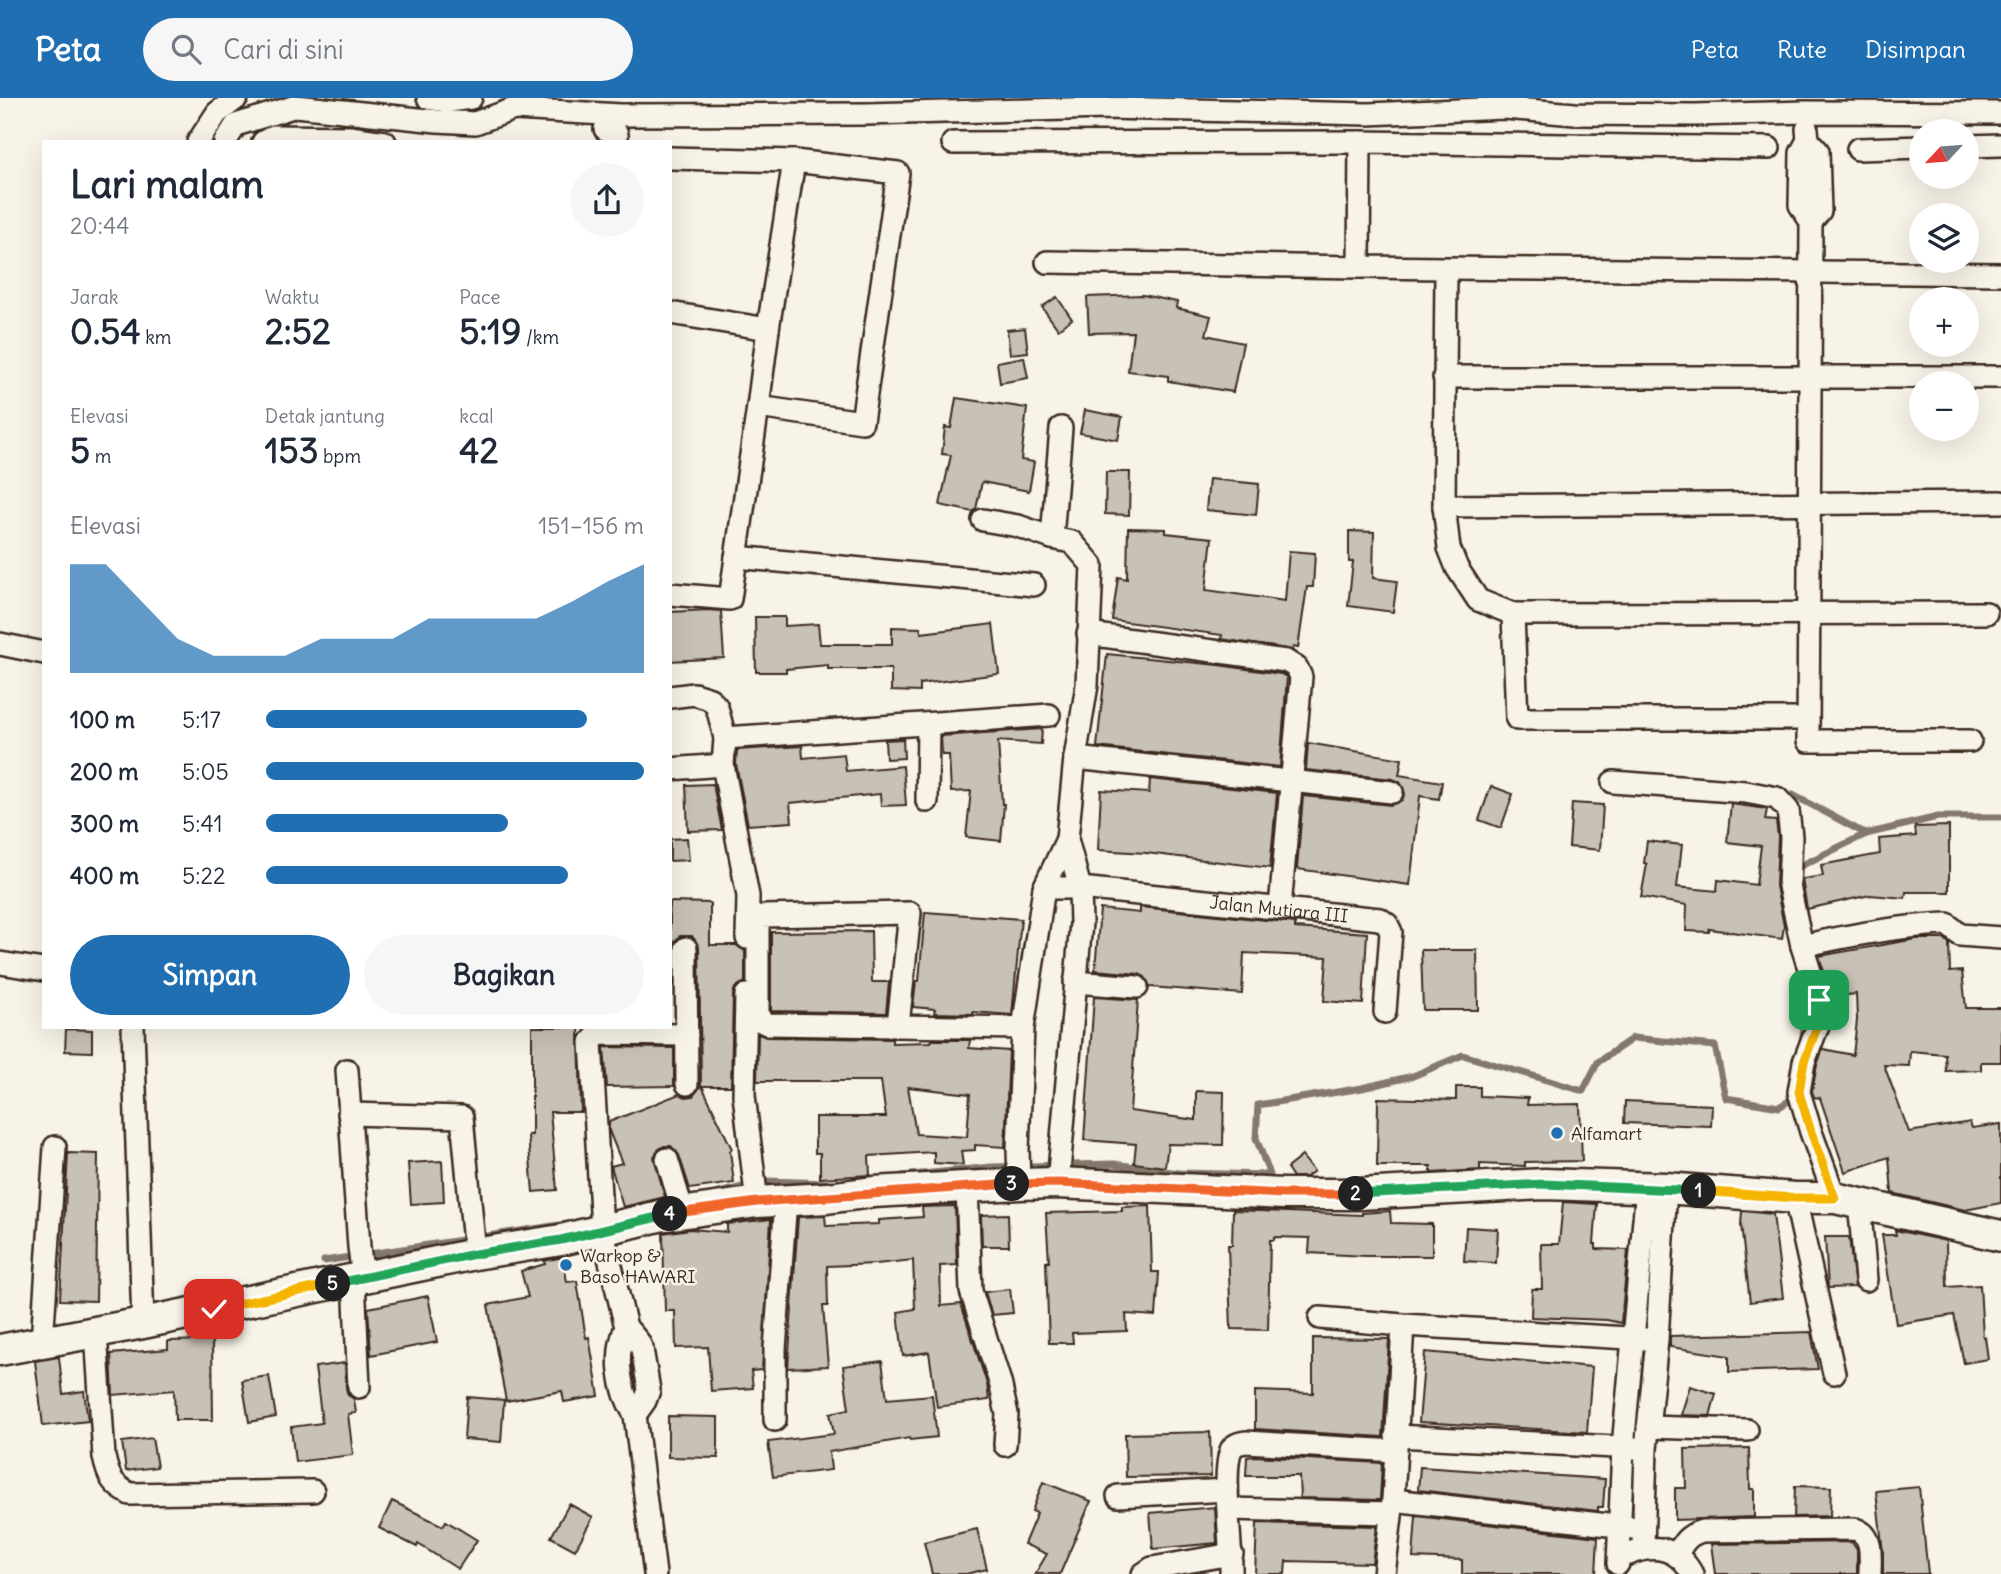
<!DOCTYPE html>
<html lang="id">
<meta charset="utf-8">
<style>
body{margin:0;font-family:Delius,sans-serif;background:#f6f6f7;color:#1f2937;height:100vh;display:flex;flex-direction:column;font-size:26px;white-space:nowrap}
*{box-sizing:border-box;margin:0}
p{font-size:23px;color:#747a83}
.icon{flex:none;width:38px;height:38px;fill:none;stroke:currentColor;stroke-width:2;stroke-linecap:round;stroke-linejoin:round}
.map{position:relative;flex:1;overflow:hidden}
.panel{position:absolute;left:42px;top:42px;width:630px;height:889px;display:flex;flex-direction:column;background:#fff;border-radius:0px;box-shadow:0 7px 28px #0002}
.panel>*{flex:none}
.needle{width:46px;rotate:244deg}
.tools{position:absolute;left:1909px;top:21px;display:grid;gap:14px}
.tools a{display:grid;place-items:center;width:70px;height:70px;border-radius:50%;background:#fff;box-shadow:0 7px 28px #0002;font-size:35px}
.pin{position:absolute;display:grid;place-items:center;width:60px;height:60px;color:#fff;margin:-30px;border-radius:14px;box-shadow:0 4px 10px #0006}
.km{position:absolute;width:35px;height:35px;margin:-18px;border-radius:50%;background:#222;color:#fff;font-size:19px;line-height:35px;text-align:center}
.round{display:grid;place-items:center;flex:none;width:74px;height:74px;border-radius:37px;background:#f6f6f7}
.overview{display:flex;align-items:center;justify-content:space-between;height:119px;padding:0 28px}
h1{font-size:38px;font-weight:700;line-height:52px}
.stats{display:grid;grid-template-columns:repeat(3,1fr);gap:10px;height:119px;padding:7px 28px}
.stats div{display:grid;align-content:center}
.stats b{font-size:35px;font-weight:700}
.stats small{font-size:19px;font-weight:400}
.stats p{font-size:19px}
.chart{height:196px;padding:14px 28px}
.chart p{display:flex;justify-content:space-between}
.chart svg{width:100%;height:126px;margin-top:7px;fill:#1f6fb2;opacity:.7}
.button{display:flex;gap:14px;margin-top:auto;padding:14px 28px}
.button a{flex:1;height:80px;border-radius:42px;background:#1f6fb2;color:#fff;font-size:28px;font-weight:700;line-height:80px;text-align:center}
.button a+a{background:#f6f6f7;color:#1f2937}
ul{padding:0 28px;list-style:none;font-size:23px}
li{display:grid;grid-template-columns:112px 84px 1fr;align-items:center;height:52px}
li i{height:18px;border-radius:9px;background:#1f6fb2}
header{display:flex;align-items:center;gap:42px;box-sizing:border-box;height:98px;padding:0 35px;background:#1f6fb2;color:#fff}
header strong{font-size:33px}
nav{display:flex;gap:38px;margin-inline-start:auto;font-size:24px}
.search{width:490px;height:63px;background:#f6f6f7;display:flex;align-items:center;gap:18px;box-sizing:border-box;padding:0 24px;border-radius:38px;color:#747a83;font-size:26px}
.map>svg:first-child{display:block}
</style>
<header>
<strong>Peta</strong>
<div class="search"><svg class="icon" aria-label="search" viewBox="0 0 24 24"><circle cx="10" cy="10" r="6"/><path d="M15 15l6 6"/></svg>Cari di sini</div>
<nav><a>Peta</a><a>Rute</a><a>Disimpan</a></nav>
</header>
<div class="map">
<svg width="2001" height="1476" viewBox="0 0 2001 1476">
<rect width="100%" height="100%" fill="#f7f3e8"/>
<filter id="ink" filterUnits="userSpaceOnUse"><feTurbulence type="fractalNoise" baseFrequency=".0143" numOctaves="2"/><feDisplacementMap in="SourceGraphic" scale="14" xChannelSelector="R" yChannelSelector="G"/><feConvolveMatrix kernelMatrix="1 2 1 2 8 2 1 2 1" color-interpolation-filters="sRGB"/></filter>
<g filter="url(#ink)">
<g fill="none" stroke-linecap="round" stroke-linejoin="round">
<g stroke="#84786c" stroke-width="7">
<polyline points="1793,697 1866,736 1938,719 2001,719"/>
<polyline points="1792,772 1866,736"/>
<polyline points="1802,943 1808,911 1803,882"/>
<polyline points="902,1078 992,1069 1114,1066 1179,1075 1270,1077 1256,1040 1258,1007 1362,990 1413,978 1463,957 1583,993 1598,964 1633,940 1715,948 1726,1000 1779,1009 1792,1001 1793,996"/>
<polyline points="719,1095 766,1083 831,1085"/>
<polyline points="324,1163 566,1126"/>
</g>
</g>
<g fill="#c8c1b6" stroke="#3b2a1e" stroke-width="2" fill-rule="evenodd">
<polygon points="1143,197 1177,204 1176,210 1211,218 1206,237 1243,245 1233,294 1168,283 1168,278 1128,273 1133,234 1089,235 1087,199"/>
<polygon points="1057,199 1072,221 1058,231 1042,209"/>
<polygon points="1025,230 1028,254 1010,256 1007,232"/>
<polygon points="1024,259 1028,280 1000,285 997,264"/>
<polygon points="956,300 1027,310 1021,362 1034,364 1029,393 982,384 976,411 973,414 940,407 951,357 942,356 945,329 951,330"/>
<polygon points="1085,312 1122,319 1118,342 1080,335"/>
<polygon points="1106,374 1130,374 1129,417 1105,416"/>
<polygon points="1209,381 1259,386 1256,417 1206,412"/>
<polygon points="1128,430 1166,431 1166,435 1212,440 1206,492 1285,503 1289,453 1315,455 1313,489 1307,489 1298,550 1293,549 1293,552 1221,541 1222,537 1112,522 1118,479 1127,481"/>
<polygon points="1349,433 1374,434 1373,480 1397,483 1393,514 1348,508 1353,464 1349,464"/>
<polygon points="707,512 721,513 724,560 670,563 670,514"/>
<polygon points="755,519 785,519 785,528 818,526 820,546 892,546 892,529 921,530 921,535 993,526 999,576 920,586 920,594 891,593 891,571 828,571 828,567 786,571 786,574 756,574"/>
<polygon points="1107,556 1218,567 1281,576 1287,579 1280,669 1097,649"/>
<polygon points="1042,631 1041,646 998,643 1002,706 1004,706 1001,743 966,739 971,693 951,694 949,657 942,657 941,638"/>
<polygon points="903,641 904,660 886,661 885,642"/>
<polygon points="1308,645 1402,661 1399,677 1442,684 1439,701 1420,698 1410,787 1297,771 1303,698 1391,707 1402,702 1405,695 1400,684 1393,681 1306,672"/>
<polygon points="802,648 803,660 844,656 846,673 903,668 906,707 881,708 880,696 790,705 792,724 748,727 736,666 737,652"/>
<polygon points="1150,681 1277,695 1270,770 1146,755 1098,752 1101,692 1149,695"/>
<polygon points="713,686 722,732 688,733 686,687"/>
<polygon points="1491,688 1513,696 1501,730 1479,722"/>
<polygon points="1572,705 1603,707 1600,752 1569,749"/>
<polygon points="1731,706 1767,711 1765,722 1776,723 1778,739 1776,788 1784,828 1782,841 1709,831 1709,834 1686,833 1687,807 1641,799 1647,766 1644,765 1647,743 1682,747 1677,789 1717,793 1718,782 1756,787 1761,748 1727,744"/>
<polygon points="1949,728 1949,794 1906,794 1905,800 1870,797 1807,811 1802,781 1823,778 1821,767 1880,756 1879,741 1916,738 1915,729"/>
<polygon points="687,740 689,762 670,763 670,741"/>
<polygon points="670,804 710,805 710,847 736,847 745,853 745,884 735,890 733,897 731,988 702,988 732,1051 730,1053 734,1085 690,1091 679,1057 671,1048 664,1048 658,1052 654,1059 665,1099 623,1109 611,1068 622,1065 609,1033 609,1024 679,996 686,999 693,998 701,988 699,849 692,838 680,838 675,843 673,850 673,886 670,886"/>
<polygon points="1140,809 1295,825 1295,830 1367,835 1363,906 1324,903 1327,859 1244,855 1242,896 1150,889 1145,879 1139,876 1095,872 1100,811 1140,815"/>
<polygon points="925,814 1021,821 1012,917 973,914 973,916 934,915 935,911 913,909 916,883 919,883"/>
<polygon points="871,833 872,884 889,884 886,915 771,913 771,834"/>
<polygon points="1916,841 1945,841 1949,845 1950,874 1962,873 1966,910 2001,910 2001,964 1981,964 1981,972 1946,973 1945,956 1910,953 1909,968 1884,967 1909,1034 1970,1024 1972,1030 2001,1026 2001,1105 1965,1112 1892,1095 1889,1059 1845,1074 1820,1000 1814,999 1812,993 1817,967 1823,951 1853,957 1857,922 1856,896 1832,899 1819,858"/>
<polygon points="1421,852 1477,852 1478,912 1423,912"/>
<polygon points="1094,899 1138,902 1130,1013 1196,1022 1196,993 1224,994 1223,1047 1168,1046 1165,1069 1134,1065 1136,1046 1084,1042"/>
<polygon points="532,929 579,929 581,1014 550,1014 557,1092 533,1094 528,1037 532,1037"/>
<polygon points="66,931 92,932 92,954 65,953"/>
<path d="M758 936 767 939 892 941V945L931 944 932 942H970L969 950 1009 953 1005 1049 975 1047V1052L961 1053 963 1067 934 1065V1054L869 1058 870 1077 820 1080V1055H815V1019H886L881 983H757ZM908 989 970 996 967 1039 916 1036Z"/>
<polygon points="604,949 674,950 674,988 607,989"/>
<polygon points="1456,989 1480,989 1480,998 1528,1000 1527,1007 1580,1006 1582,1063 1525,1064 1525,1068 1480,1066 1480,1072 1431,1075 1431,1068 1377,1068 1378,1000 1456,1002"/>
<polygon points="1625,1003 1712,1007 1711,1028 1624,1025"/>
<polygon points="68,1055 98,1056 96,1203 60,1202"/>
<polygon points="1302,1058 1314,1073 1306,1079 1293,1079 1287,1070"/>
<polygon points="442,1063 444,1104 411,1106 408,1065"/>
<polygon points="1563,1104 1597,1106 1594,1146 1596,1146 1596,1151 1628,1152 1621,1225 1607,1222 1531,1219 1532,1191 1542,1191 1541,1146 1559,1146"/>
<polygon points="955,1108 957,1167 940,1168 941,1208 961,1206 987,1286 989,1302 937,1309 929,1254 903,1258 898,1214 915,1211 913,1162 876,1166 827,1168 828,1208 823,1208 828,1268 788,1270 798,1119 825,1118 826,1128 879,1126 879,1122 923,1119 922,1109"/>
<polygon points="1150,1108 1152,1174 1159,1174 1156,1218 1126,1216 1127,1233 1072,1235 1073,1245 1049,1245 1046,1164 1049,1164 1046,1115 1122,1113 1122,1109"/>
<polygon points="1233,1112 1362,1117 1362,1115 1390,1113 1391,1125 1432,1126 1432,1158 1366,1158 1309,1155 1310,1140 1274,1139 1274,1142 1270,1142 1268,1232 1231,1231 1228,1147 1232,1147"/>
<polygon points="1742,1113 1773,1116 1783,1200 1750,1204 1741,1127"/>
<polygon points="1008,1116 1009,1148 982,1148 981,1117"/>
<polygon points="771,1121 762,1272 751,1273 753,1290 711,1293 708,1249 676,1250 675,1213 665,1213 663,1135 690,1131 727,1134 727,1126"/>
<polygon points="1466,1129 1498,1131 1496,1165 1464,1163"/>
<polygon points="1895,1132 1946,1143 1947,1189 1980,1187 1983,1239 1985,1239 1988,1261 1964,1265 1954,1217 1896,1226 1882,1137 1896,1137"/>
<polygon points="1825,1139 1849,1139 1855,1189 1828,1190"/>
<polygon points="563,1159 567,1184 577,1183 586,1240 589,1239 599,1298 564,1304 562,1293 506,1303 488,1207 528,1199 521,1173 545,1166 544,1163"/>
<polygon points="1010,1191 1013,1215 992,1217 985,1194"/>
<polygon points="428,1198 437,1244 371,1257 368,1210"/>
<polygon points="1811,1234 1818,1271 1729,1274 1729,1258 1670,1249 1670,1238"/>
<polygon points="1313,1240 1389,1241 1383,1339 1255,1331 1255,1293 1313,1295"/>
<polygon points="212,1242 213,1322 175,1322 174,1292 113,1297 111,1256 168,1251 168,1243"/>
<polygon points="1425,1254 1592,1269 1587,1334 1419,1324"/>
<polygon points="59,1259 63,1296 84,1293 88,1323 43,1328 35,1263"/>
<polygon points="882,1263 887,1301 932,1297 937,1339 910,1342 909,1340 829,1354 831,1372 773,1379 768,1344 834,1336 830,1315 849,1311 843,1268"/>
<polygon points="345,1265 346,1290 348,1297 354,1301 356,1315 348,1316 353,1357 295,1364 291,1329 322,1325 315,1269"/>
<polygon points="269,1278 276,1319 249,1324 242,1282"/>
<polygon points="1690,1288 1716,1296 1710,1318 1681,1317"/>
<polygon points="467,1299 504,1302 501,1344 464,1341"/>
<polygon points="668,1318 718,1319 718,1360 668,1359"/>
<polygon points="1210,1334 1211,1378 1126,1379 1125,1336"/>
<polygon points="152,1340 157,1369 126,1373 122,1344"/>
<polygon points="1749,1350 1750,1391 1754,1391 1754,1419 1675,1422 1675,1390 1686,1390 1685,1351"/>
<polygon points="1254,1358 1382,1365 1380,1402 1300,1400 1299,1378 1246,1378 1247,1359"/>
<polygon points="1420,1369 1605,1381 1603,1409 1598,1409 1598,1413 1418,1392"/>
<polygon points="1043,1384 1091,1403 1060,1476 1035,1476 1047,1456 1024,1446 1037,1415 1032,1413"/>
<polygon points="1795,1388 1831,1389 1830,1418 1794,1419"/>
<polygon points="1919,1389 1928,1476 1883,1476 1883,1455 1876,1393"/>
<polygon points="392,1403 443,1428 446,1423 477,1442 458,1471 418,1446 417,1449 379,1430"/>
<polygon points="569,1406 593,1419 575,1452 551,1439"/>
<polygon points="1215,1409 1217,1445 1153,1451 1150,1415"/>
<polygon points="1416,1418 1598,1439 1596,1476 1462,1476 1462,1462 1413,1460"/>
<polygon points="1257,1425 1377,1428 1372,1465 1286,1463 1285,1476 1255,1476"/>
<polygon points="977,1431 987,1471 966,1476 932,1476 924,1444"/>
<polygon points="1852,1444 1857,1452 1857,1476 1715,1476 1711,1446"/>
</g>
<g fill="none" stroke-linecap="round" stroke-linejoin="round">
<g stroke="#3b2a1e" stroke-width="26">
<g id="street">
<polyline points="428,0 448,3 471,0"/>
<polyline points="605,31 617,36 617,44"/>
<polyline points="1807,31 1808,42 1818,53 1819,84 1820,113 1811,124"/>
<polyline points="1808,42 1801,55 1800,107 1811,124 1808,643 1970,643"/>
<polyline points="198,44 217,15 237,0"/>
<polyline points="225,44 236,27 296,8 437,23 475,25 514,11 621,17 866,16 1107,10 1368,16 1504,10 1575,16 1694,17 1805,14 2001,15"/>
<polyline points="263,44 274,38 350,39 385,44"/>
<polyline points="953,45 1360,44"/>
<polyline points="1967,48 2001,47"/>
<polyline points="1769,50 1360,44 1359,169 2001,176"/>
<polyline points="1858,51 1922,49"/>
<polyline points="670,60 794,63 768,231 670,215"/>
<polyline points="1047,164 1359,169"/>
<polyline points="1446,171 1444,408 1449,450 1457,470 1478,502 1513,516 1517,621 1807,621"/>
<polyline points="1444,279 2001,279"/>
<polyline points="758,309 768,231"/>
<polyline points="1444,408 2001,404"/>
<polyline points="983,422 1018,428 1052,440 1072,444 1092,467 1087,587 1075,660 1067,741 1044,790 1023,930 1018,1051 1019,1086"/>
<polyline points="1052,440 1061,330"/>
<polyline points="736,459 1034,487"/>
<polyline points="670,496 730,501 758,309 862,324 898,75 794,63"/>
<polyline points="1513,516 1986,515"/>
<polyline points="1088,536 1286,563 1297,570 1301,579 1280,809"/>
<polyline points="0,546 44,555"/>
<polyline points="670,599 694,596 710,601 717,609 725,640 723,667 748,798 747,840"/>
<polyline points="725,640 1049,617"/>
<polyline points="1075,660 1392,694"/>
<polyline points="670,671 723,667"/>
<polyline points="1613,684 1746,694 1777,700 1788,712 1791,739 1789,788 1802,848 1819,902 1820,922 1804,964 1799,994 1811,1034 1835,1100"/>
<polyline points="927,703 928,626"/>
<path id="s1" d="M1044 790H1080L1380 821 1387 826 1391 834 1385 914"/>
<path d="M1802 848C1850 837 1897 828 1947 826L1960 837 2001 840"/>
<polyline points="686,850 687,986"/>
<polyline points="0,865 44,872"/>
<polyline points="1075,884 1137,889"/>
<polyline points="746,897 744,997 757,1104"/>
<polyline points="898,927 910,815 762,818 758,827 758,914 761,923 767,926 1023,930"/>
<polyline points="133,929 143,1225"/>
<polyline points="347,972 359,1149 363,1180"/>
<polyline points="349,1016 462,1019 475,1156"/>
<polyline points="667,1061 683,1114"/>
<polyline points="1058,1085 1081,825 1080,790 1067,741"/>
<polyline points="967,1089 971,1193 1000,1284 1007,1316 1005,1347"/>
<polyline points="1795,1100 1834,1275"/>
<polyline points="1859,1104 1866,1182"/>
<polyline points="354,1181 359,1289"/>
<polyline points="1320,1220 1403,1227 1646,1241"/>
<path d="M626 1229C614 1257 619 1292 635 1317L655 1476"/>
<path d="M96 1234 104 1359C108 1378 112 1387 130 1396L313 1393"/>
<polyline points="42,1244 55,1049"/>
<polyline points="635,1317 645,1303 649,1292 642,1251 638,1243 626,1229 602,1131 591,944 598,936 687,937"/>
<polyline points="775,1322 775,1251 786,1102"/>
<polyline points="1648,1329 1747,1332"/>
<polyline points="1396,1338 1635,1350"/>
<polyline points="1118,1398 1227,1392"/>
<polyline points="1393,1402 1634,1430"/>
<polyline points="1229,1411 1390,1415"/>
<polyline points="1643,1450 1646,1351 1657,1242 1666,1090"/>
<path d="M1629 1456C1655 1445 1678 1450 1692 1476"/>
<path d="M1677 1457C1683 1444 1688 1437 1702 1433L1855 1431C1874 1437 1870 1459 1870 1476"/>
<polyline points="1618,1466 1623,1349 1647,1089"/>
<polyline points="1143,1476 1152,1470 1232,1456"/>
<path d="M1231 1476C1232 1449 1221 1369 1232 1350 1236 1345 1241 1345 1246 1344L1396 1353"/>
<polyline points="1384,1476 1393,1402 1403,1227"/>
</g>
</g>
<g stroke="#3b2a1e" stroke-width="35">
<polyline id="secondary" points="0,1252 143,1225 475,1156 561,1142 659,1118 757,1104 827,1100 873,1094 1019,1086 1058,1085 1284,1096 1359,1096 1544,1086 1666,1090 1795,1100 1835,1100 2001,1138"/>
</g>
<use href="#street" stroke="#f7f3e8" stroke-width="21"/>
<use href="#secondary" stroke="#f7f3e8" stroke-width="30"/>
</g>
</g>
<g fill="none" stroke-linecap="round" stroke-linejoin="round" filter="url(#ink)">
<g stroke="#fff" stroke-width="14">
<polyline id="split-1" points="1699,1093 1795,1100 1835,1100 1811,1034 1799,994 1804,964 1820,922 1819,902"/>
</g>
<g stroke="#fff" stroke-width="14">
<polyline id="split-2" points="1356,1096 1544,1086 1699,1093"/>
</g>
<g stroke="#fff" stroke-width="14">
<polyline id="split-3" points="1012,1086 1058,1085 1284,1096 1356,1096"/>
</g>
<g stroke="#fff" stroke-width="14">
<polyline id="split-4" points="670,1116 757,1104 1012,1086"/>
</g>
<g stroke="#fff" stroke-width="14">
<polyline id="split-5" points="333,1186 475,1156 561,1142 670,1116"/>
</g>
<g stroke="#fff" stroke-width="14">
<polyline id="split-6" points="214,1211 333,1186"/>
</g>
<use href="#split-1" stroke="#f5b400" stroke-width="9"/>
<use href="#split-2" stroke="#22a559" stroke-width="9"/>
<use href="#split-3" stroke="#f0652b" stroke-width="9"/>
<use href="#split-4" stroke="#f0652b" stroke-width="9"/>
<use href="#split-5" stroke="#22a559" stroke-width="9"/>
<use href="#split-6" stroke="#f5b400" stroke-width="9"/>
</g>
<g fill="#1f6fb2" stroke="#f7f3e8" stroke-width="2.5">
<circle cx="1557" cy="1035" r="7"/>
<circle cx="566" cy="1167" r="7"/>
</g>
<g text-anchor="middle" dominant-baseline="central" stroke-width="5" stroke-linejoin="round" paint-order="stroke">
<g font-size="18" fill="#3b2a1e" stroke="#f7f3e8">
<text stroke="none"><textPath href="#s1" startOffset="236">Jalan Mutiara III</textPath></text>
</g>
<g font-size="18" fill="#3b2a1e" stroke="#f7f3e8" text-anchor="start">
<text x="1571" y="1035">Alfamart</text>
<text x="580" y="1157">Warkop &amp;<tspan x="580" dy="21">Baso HAWARI</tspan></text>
</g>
</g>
</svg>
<div class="tools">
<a><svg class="needle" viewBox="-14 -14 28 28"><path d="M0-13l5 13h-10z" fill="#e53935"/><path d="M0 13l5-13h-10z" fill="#747a83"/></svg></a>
<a><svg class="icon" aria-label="layers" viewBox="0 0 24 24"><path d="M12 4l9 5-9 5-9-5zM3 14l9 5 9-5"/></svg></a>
<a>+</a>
<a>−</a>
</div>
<div class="pin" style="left:1819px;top:902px;background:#1e9e55"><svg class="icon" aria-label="arrive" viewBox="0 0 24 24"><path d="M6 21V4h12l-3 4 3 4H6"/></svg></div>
<div class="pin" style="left:214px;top:1211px;background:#d93025"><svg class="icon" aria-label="check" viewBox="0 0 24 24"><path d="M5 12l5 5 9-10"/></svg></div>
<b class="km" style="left:1699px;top:1093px">1</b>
<b class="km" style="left:1356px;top:1096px">2</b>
<b class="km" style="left:1012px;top:1086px">3</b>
<b class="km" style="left:670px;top:1116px">4</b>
<b class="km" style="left:333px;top:1186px">5</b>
<section class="panel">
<div class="overview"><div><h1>Lari malam</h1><p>20:44</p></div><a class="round"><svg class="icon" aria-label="share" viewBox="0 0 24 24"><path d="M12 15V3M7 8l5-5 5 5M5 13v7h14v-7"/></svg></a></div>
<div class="stats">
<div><p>Jarak</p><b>0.54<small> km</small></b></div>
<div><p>Waktu</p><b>2:52</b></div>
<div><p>Pace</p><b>5:19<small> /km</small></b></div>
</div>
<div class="stats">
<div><p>Elevasi</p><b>5<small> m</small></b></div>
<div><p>Detak jantung</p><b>153<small> bpm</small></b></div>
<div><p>kcal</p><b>42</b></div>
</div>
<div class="chart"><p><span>Elevasi</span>151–156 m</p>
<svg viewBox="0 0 160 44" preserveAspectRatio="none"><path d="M0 44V6L10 6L20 19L30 32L40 38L50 38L60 38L70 32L80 32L90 32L100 25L110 25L120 25L130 25L140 19L150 12L160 6V44z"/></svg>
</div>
<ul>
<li><b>100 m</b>5:17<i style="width:85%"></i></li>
<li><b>200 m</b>5:05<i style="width:100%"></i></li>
<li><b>300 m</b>5:41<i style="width:64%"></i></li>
<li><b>400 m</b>5:22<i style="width:80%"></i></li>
</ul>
<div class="button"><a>Simpan</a><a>Bagikan</a></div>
</section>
</div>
